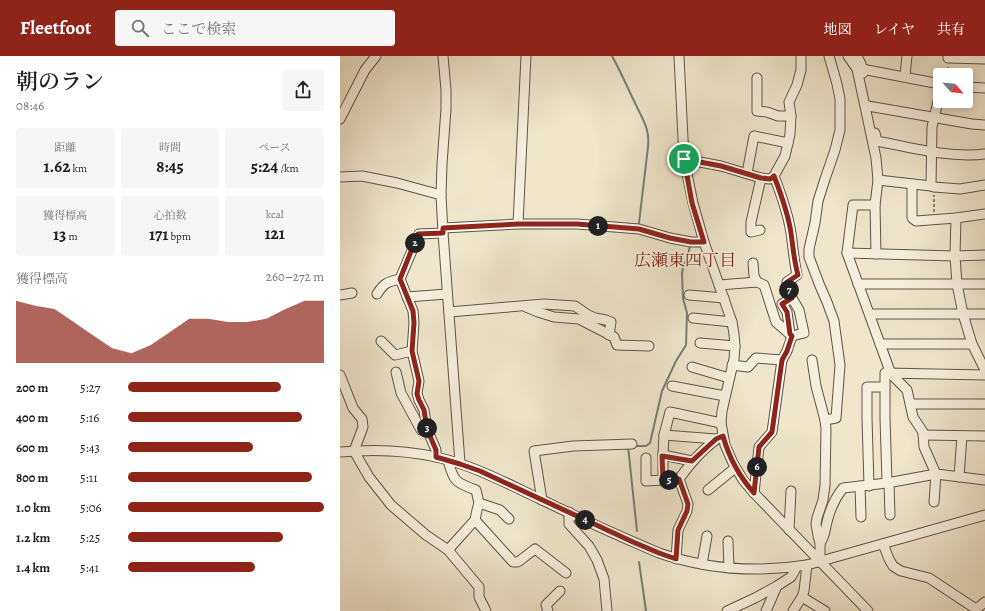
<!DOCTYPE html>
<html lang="ja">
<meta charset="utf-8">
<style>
body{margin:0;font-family:Alegreya,"Noto Serif JP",serif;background:#f6f6f6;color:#202124;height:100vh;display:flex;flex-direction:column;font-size:15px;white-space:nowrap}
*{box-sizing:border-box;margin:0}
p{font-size:13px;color:#757577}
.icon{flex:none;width:22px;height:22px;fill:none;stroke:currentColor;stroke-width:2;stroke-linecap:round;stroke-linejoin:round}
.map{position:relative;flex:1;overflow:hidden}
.drawer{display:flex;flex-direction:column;background:#fff;width:340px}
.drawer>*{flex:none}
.needle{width:26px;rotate:117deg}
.controls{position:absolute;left:593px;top:12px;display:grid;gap:8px}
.controls a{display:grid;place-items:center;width:40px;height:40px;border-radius:4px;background:#fff;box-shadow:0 2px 10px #0003;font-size:20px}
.pin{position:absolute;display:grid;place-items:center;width:34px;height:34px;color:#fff;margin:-17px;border:2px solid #fff;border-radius:50%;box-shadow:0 1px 4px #0007}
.km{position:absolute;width:20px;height:20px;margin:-10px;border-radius:50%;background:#222;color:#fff;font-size:11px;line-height:20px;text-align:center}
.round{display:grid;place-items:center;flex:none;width:42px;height:42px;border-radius:4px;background:#f6f6f6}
.head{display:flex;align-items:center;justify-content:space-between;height:68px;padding:0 16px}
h1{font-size:22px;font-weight:600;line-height:30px}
.figures{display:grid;grid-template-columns:repeat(3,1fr);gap:6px;height:68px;padding:4px 16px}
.figures div{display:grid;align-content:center;border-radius:4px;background:#f6f6f6;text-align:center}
.figures b{font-size:17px;font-weight:600}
.figures small{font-size:11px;font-weight:400}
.figures p{font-size:11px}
.chart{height:112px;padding:8px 16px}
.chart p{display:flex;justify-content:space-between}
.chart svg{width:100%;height:72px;margin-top:4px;fill:#8f2418;opacity:.7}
ul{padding:0 16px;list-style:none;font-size:13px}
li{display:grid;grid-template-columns:64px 48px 1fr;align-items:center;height:30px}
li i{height:10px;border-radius:5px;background:#8f2418}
header{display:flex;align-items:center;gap:24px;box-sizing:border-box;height:56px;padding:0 20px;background:#8f2418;color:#fff}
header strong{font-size:19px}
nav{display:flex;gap:22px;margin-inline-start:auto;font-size:14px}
.search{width:280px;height:36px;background:#f6f6f6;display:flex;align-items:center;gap:10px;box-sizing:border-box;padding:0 14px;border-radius:4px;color:#757577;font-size:15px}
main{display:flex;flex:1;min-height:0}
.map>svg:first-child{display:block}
</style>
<header>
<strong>Fleetfoot</strong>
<div class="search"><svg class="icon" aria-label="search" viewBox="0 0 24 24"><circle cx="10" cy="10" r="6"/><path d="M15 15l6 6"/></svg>ここで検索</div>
<nav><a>地図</a><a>レイヤ</a><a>共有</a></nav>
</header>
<main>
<section class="drawer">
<div class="head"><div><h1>朝のラン</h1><p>08:46</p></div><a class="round"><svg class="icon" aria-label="share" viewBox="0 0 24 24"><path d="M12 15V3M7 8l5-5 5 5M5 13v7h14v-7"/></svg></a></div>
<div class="figures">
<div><p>距離</p><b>1.62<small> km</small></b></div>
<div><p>時間</p><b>8:45</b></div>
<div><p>ペース</p><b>5:24<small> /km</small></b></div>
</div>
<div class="figures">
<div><p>獲得標高</p><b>13<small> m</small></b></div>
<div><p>心拍数</p><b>171<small> bpm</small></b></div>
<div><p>kcal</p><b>121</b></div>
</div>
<div class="chart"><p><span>獲得標高</span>260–272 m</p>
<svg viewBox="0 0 160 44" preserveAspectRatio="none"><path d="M0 44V6L10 9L20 11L30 19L40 27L50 35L60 38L70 33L80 25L90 17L100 17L110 19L120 19L130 17L140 11L150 6L160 6V44z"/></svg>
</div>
<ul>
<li><b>200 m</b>5:27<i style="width:78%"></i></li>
<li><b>400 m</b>5:16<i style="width:89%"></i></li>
<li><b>600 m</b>5:43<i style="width:64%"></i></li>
<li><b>800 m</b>5:11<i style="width:94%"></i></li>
<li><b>1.0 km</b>5:06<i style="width:100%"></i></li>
<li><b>1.2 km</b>5:25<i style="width:79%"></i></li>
<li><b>1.4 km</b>5:41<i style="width:65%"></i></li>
</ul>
</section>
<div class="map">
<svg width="645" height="555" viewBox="0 0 645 555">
<rect width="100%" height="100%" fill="#efe6cb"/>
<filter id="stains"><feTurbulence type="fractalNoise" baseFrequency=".005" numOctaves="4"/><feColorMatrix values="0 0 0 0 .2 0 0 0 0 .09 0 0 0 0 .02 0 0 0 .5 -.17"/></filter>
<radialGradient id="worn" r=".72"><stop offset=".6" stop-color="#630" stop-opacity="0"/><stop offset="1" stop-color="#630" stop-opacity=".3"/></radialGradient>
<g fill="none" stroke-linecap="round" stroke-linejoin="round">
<g stroke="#72807d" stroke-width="2">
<path d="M272 0C281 16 288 33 296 49 303 64 310 73 308 91L299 167"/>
<polyline points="288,390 297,475"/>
<polyline points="294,390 306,390 310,387 322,335 336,305 346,289 347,257 343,242 342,218 343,211 347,203 350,190"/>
<polyline points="299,506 306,555"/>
</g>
<g stroke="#615448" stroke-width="11">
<g id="minor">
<polyline points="103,0 106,34 106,53 102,108 101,139 103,177 120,407"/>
<polyline points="339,0 344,103 353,147 364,186 392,266 394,278 395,290 394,303 382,355 381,367 385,389 393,407 403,424 414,437 528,555"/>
<polyline points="508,0 517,13 536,102 538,124 535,149 536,198"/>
<polyline points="517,0 521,8 523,17"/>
<polyline points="608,0 608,2 645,3"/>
<polyline points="522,13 600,28"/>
<polyline points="565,20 567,0"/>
<polyline points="417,22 417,55 427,56 438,60 451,60"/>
<polyline points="626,31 645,32"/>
<polyline points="528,50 632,68 645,69"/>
<polyline points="0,63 25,14 36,0"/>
<path d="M535 77 537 85C572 92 609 102 645 98"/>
<polyline points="344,103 381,110 421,122 430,123 434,120 445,100 450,78 451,60 449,46 457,29 461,14 461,0"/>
<polyline points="407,117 414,80 448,87"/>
<polyline points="0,121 22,120 57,127 101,139"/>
<polyline points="538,124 591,130 592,71 600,37"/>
<polyline points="572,128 572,162 576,165 616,162 645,158"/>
<polyline points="591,130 594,131 620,133 645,129"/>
<polyline points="535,149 513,149 507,197 551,318 567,334 573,361 583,376 584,391 596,418 594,446"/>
<polyline points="616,162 615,200 617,228 623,258 632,288 645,314"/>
<polyline points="178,168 186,0"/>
<polyline points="103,172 178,168 237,168 299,173 330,182 351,186 364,186"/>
<polyline points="420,174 411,176 411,166 421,122"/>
<polyline points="507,197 615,200 645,199"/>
<polyline points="413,207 414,220 417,226"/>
<polyline points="60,223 73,255 74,267 72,295 79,325 77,337 79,344 84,354 87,373 96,394 96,401"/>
<polyline points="518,228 645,228"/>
<path d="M379 229 417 226 424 229 436 266 452 280 464 277 459 254 452 242 447 226 457 219C454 205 453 191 451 177 448 157 441 138 434 120"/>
<path d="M37 238C44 227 47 226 60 223L79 178 103 177"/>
<polyline points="0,239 12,237"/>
<polyline points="349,239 384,242"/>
<polyline points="67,241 107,238"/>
<polyline points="186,251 198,256 214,261 239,263 274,281 277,289 309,290"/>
<polyline points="109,256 204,248 235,250 248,259 255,262 266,264 271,266 269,279"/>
<polyline points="530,258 645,258"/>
<polyline points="353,262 392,266"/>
<polyline points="450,278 447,256 442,248 452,242"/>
<polyline points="41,285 55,299 72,295"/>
<polyline points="360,287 395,290"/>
<polyline points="540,288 632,288"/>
<polyline points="472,304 476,330 485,364"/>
<polyline points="392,309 408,311 416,302 442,304"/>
<polyline points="352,311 389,322"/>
<polyline points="56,316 61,337 81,374 87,373"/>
<polyline points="0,319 13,352 22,363 23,371 14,395 29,421 51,449 86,479 108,494 139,531 139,541 146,555"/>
<polyline points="332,330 385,340"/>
<polyline points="571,348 645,348"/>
<polyline points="324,379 376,383"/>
<polyline points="583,379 645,380"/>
<path d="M0 396C32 393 65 394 96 401 133 409 166 427 200 443 239 462 279 480 319 497 366 513 417 517 467 509L645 459"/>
<polyline points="323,399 352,405"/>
<polyline points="306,402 306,425 339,423"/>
<path d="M108 404C113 425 116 427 136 434L139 447"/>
<polyline points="619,421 622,380"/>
<polyline points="323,424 323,399 324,379 330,356 381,367"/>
<polyline points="547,427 545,362 545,317 645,319"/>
<polyline points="549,427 550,459"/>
<polyline points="520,430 521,461"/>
<polyline points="529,430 527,362 527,331 545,331"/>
<polyline points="368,434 395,412"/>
<polyline points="414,437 419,391 432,376 442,304 447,295 452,280"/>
<polyline points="202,444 194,395 233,390 292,388"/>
<polyline points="229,456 229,468 249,490 257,504 264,523 267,555"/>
<polyline points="135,464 173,506 178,506 195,493 226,517"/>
<polyline points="449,474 451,435"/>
<polyline points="388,485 389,512"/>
<path d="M480 487C485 481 485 474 487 466 490 453 495 442 503 432L547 427 596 418 645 424"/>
<polyline points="543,488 549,503 553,510 561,515 589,522 636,553 645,546"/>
<polyline points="108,494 135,464 137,454 139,447 160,454 169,463"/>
<path d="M336 503 338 474 347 455 348 448 339 423C350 408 366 388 383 380"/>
<polyline points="480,506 480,487 478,480 476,468 477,462 483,444 485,429 486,373 485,364 496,362 500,309 494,265 487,246 480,230 469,201 469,193 475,167 478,145 485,123 495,94 500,74 500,43 497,28 489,0"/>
<polyline points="362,508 367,480"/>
<polyline points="462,541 485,555"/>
<polyline points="208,555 206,549 220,535"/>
<polyline points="387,555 415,542 437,530 451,521 454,516 456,511"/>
<polyline points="426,555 437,530"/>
<polyline points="453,555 462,541 464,535 467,509"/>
</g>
</g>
<g stroke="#32241c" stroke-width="1" stroke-dasharray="3 2" stroke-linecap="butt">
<polyline points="607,19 608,11"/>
<polyline points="594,156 594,139"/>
</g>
<use href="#minor" stroke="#f5efdd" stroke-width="9"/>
</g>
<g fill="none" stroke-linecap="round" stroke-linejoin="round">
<g stroke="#fff" stroke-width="8">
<path id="route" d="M344 103 381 110 421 122 430 123 434 120C441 138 448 157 451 177 453 191 454 205 458 219L447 226 452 242 442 248 447 256 450 278 452 280 447 295 442 304 432 376 419 391 414 437C399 420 389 402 383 380L376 383 352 405 322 400 323 424 339 423 348 448 347 455 338 474 336 503 319 497 293 486 140 415 120 408 96 401V394L87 373 84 354 79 344 77 338 79 325 72 295 74 267 73 255 60 223 78 178 103 177V172L178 168H237L299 173 330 182 351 186H364L352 147Z"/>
</g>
<use href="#route" stroke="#8f2418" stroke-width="5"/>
</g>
<g text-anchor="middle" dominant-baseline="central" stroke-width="3" stroke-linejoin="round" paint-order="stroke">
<g font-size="17" fill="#7a1f14" stroke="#f5efdd">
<text x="345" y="204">広瀬東四丁目</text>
</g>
</g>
<rect width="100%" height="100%" filter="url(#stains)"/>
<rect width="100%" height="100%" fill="url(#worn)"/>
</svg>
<div class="controls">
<a><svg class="needle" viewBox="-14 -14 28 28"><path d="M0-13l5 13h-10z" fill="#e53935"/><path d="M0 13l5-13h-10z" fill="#757577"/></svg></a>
</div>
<div class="pin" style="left:344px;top:103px;background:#1e9e55"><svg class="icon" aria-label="arrive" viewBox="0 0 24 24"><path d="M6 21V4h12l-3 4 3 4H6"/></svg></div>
<b class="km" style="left:258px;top:170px">1</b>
<b class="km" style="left:75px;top:187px">2</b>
<b class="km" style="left:87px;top:372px">3</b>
<b class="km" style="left:245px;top:464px">4</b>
<b class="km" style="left:329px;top:424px">5</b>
<b class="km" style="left:417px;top:411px">6</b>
<b class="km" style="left:449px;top:234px">7</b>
</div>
</main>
